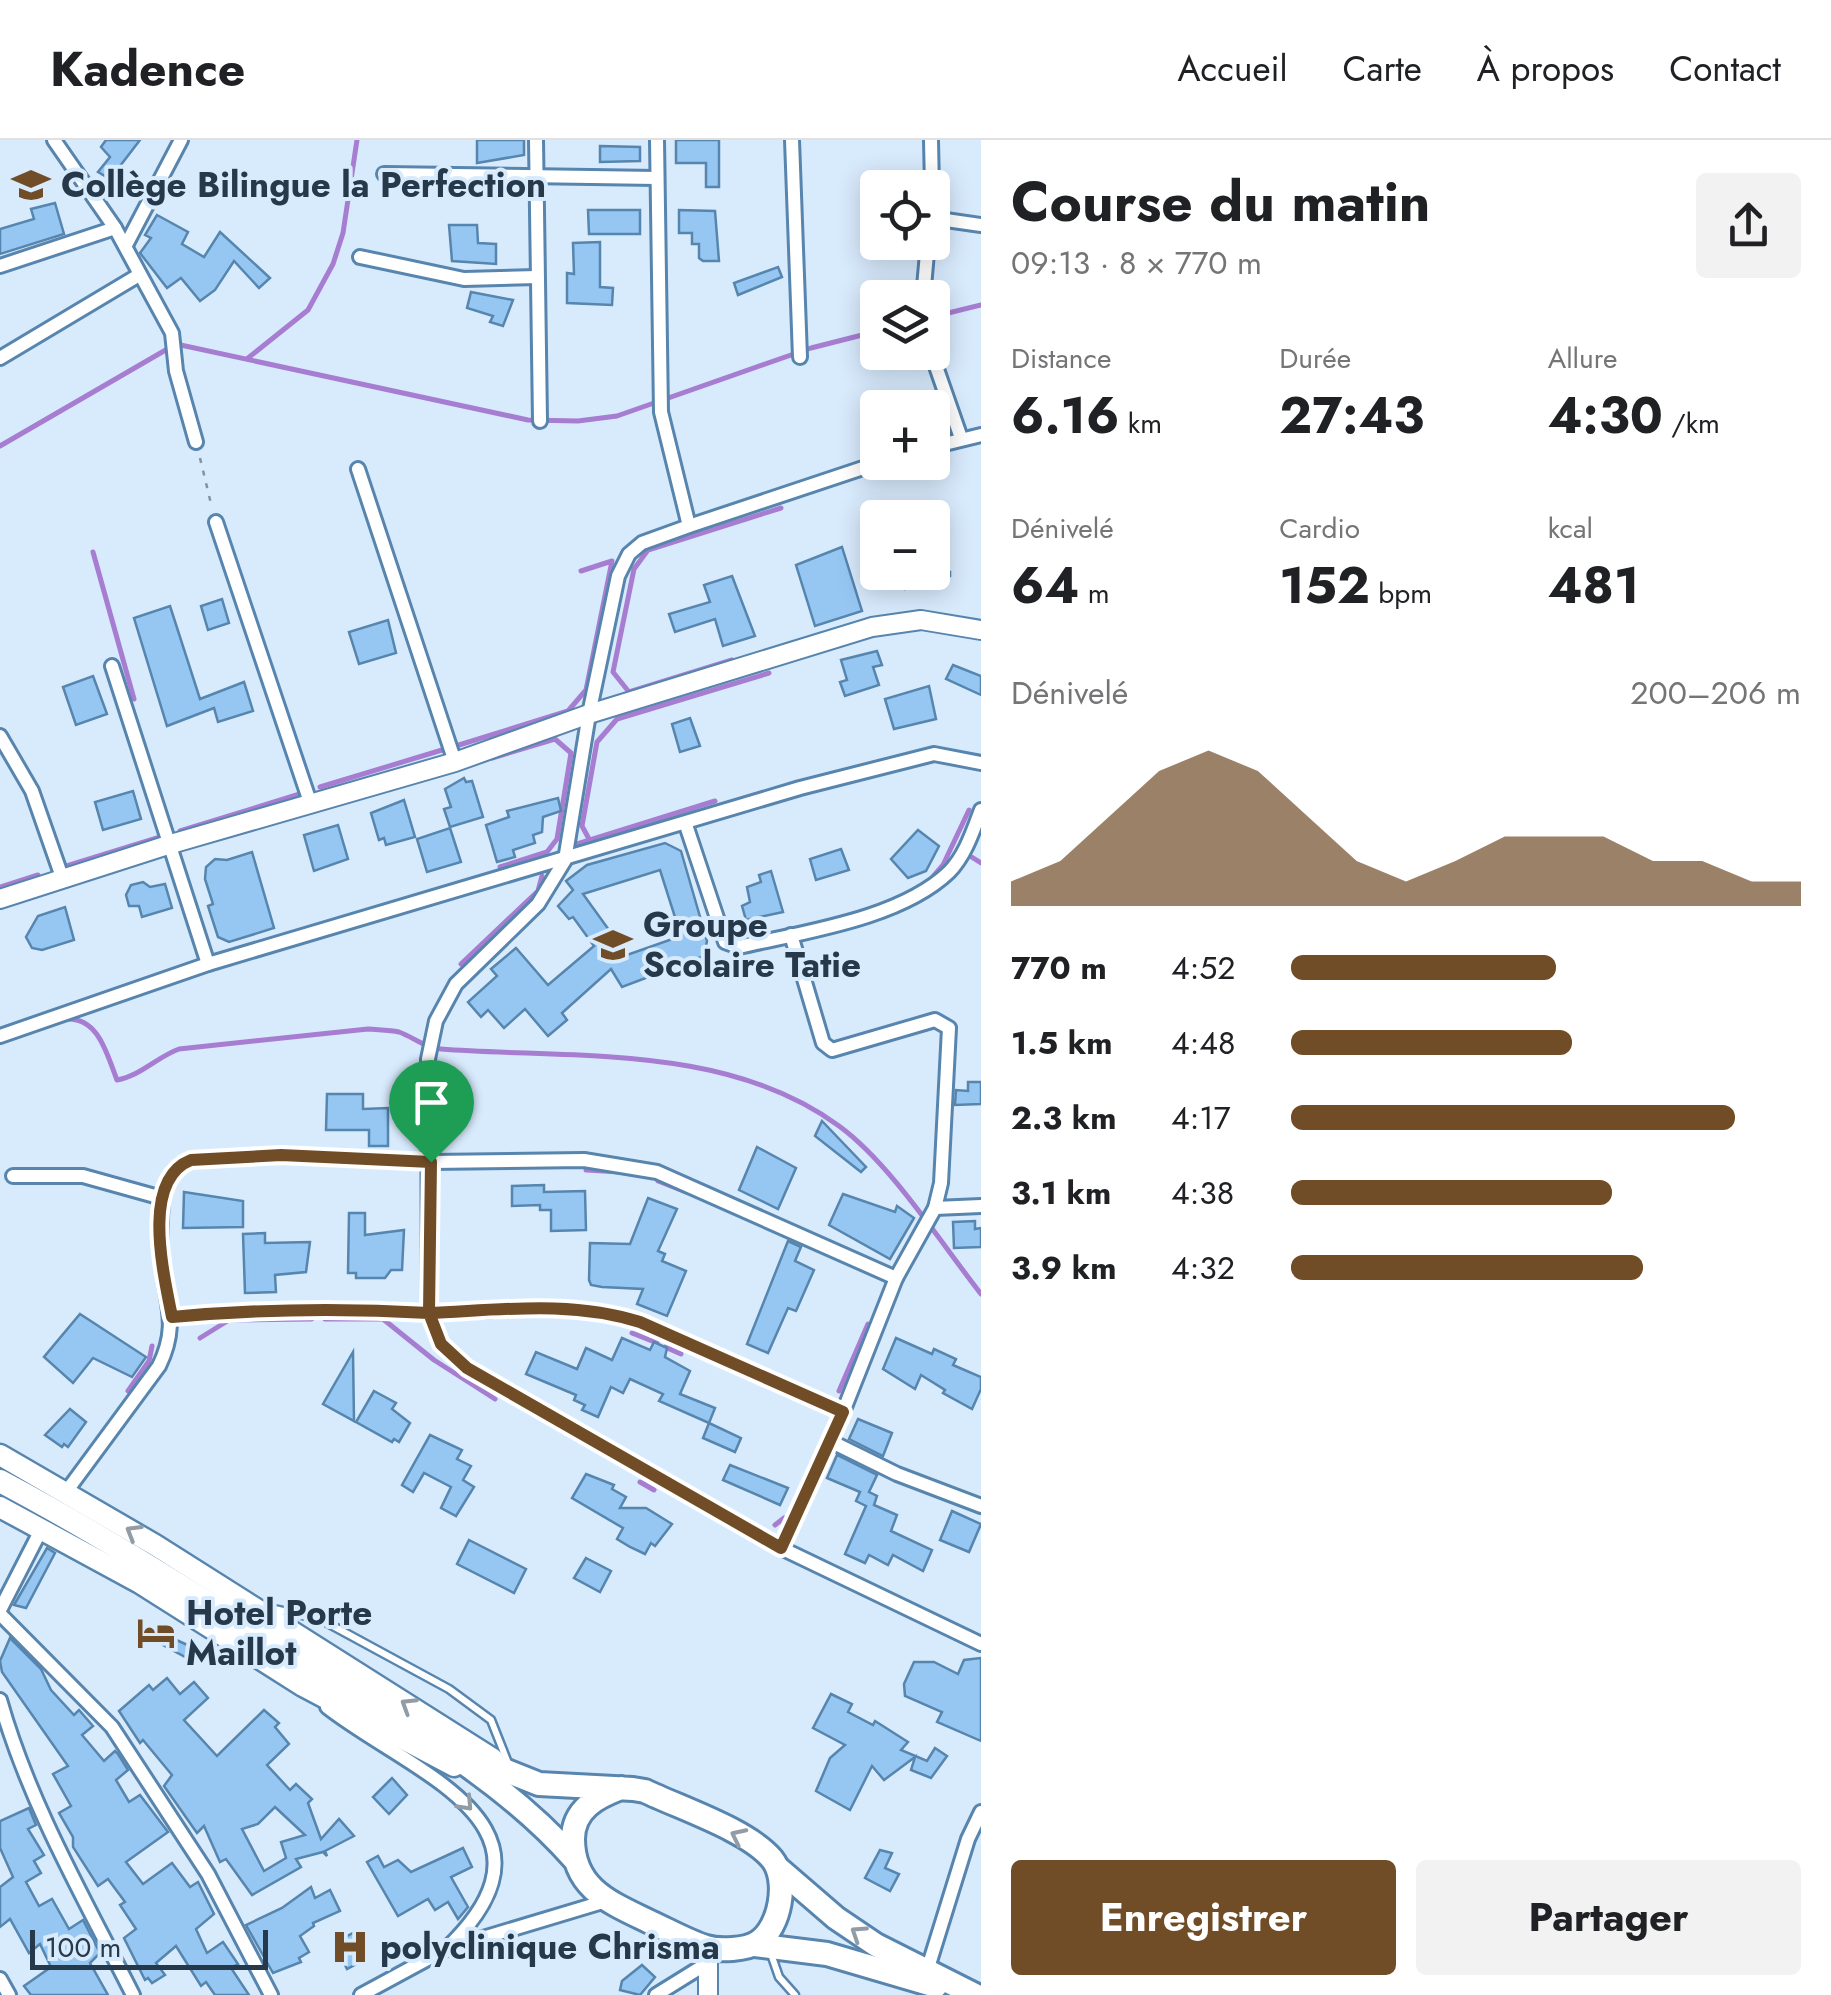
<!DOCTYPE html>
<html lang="fr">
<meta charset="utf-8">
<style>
body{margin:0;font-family:Jost,sans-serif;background:#f2f2f2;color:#202124;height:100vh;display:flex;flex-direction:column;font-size:38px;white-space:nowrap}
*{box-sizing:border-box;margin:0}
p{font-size:32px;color:#757577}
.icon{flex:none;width:55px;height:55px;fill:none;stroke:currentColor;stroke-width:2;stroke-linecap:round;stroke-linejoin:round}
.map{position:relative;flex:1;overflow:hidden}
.drawer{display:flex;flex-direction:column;background:#fff;width:850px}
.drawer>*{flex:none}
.fabs{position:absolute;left:860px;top:30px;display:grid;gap:20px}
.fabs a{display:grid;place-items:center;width:90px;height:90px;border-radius:10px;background:#fff;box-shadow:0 5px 25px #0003;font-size:50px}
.scale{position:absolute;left:30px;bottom:25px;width:238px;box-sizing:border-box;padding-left:10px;border:5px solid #25394b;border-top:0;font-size:28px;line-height:35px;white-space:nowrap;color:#25394b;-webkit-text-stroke:8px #d8ebfd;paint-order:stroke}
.pin{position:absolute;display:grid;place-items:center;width:85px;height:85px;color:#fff;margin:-102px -42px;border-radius:50% 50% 50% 0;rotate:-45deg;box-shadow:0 0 10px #0007}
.pin .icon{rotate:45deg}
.round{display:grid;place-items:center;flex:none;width:105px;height:105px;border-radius:10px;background:#f2f2f2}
.overview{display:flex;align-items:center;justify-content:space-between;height:170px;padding:0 30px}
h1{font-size:55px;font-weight:700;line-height:75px}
.figures{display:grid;grid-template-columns:repeat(3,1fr);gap:15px;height:170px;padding:10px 30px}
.figures div{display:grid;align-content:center}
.figures b{font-size:50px;font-weight:700}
.figures small{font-size:28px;font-weight:400}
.figures p{font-size:28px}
.chart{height:280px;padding:20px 30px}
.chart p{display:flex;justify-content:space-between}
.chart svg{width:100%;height:180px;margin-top:10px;fill:#714d27;opacity:.7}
.cta{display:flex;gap:20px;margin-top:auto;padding:20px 30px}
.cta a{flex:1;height:115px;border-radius:10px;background:#714d27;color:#fff;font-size:40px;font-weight:700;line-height:115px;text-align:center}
.cta a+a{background:#f2f2f2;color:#202124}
ul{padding:0 30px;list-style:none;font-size:32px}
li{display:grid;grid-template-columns:160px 120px 1fr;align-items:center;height:75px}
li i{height:25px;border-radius:12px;background:#714d27}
header{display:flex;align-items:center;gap:60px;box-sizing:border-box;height:140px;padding:0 50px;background:#fff;border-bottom:2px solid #e0e0e0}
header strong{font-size:48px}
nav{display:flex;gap:55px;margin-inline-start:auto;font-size:35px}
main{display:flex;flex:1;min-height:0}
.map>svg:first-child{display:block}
</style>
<header>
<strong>Kadence</strong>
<nav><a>Accueil</a><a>Carte</a><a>À propos</a><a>Contact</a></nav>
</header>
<main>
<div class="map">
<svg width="981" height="1855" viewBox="0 0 981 1855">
<rect width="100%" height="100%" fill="#d8ebfd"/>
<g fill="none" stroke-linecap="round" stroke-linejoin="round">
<g stroke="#a77dd1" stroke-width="5">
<polyline points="932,177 981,165"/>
<polyline points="248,218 308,170 333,124 343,93 357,0"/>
<polyline points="0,306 176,204 528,280 578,281 617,276 811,208 878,191"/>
<polyline points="93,412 134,559"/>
<polyline points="732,520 629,552 613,532 634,429 648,410 781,368"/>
<polyline points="459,605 568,571 586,550 612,421 581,431"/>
<polyline points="492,618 555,599 571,613 557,699 547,712 500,727"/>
<polyline points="320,647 442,610"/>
<polyline points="180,691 303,653"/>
<polyline points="589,699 582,686 597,602 617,579 769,533"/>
<polyline points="577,704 715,661"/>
<polyline points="970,716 981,723"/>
<polyline points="60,728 157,698"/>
<polyline points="931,739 943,725 969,670"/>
<polyline points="0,747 38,735"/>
<polyline points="461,824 538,751 542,736"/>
<path d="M66 879C99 877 107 915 117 940 140 936 157 917 179 909L368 889C378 890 389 890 399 892 413 897 425 908 441 909 572 919 726 903 839 986 890 1023 941 1103 981 1154"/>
<polyline points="586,1030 620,1032"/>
<polyline points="658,1041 686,1052"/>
<polyline points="325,1179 383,1179 434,1220 495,1259"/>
<polyline points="632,1193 657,1203"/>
<polyline points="200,1198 229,1180 312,1179"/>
<polyline points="665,1207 681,1214"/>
<polyline points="128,1251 149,1221 152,1206"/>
<polyline points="839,1251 868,1184"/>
<polyline points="640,1342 654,1350"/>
<polyline points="775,1385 784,1378"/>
</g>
</g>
<g fill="#96c7f3" stroke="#5685ae" stroke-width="2.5" fill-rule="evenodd">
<polygon points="106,0 140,0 110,39 98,32 110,17 101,7"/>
<polygon points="477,0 524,0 524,15 477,23"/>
<polygon points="676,0 719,0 719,47 706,47 706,23 676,23"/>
<polygon points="600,6 640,7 640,21 600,22"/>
<polygon points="55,63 64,94 0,114 0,89 34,79 31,69"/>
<polygon points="588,70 640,70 640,94 589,94"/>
<polygon points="679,70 715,71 719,121 703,121 699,118 699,104 692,104 692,93 679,93"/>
<polygon points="157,75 188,92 182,104 204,117 220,92 270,138 259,148 234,121 215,150 200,161 181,138 167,148 140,113 151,98 145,95"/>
<polygon points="449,85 477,85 478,103 496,104 496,124 452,121"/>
<polygon points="600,102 600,147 613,148 612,165 567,163 567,133 574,134 573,103"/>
<polygon points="778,127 782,137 738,155 734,143"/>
<polygon points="471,152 513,160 503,186 490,182 493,176 467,168"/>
<polygon points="842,407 862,471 815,486 796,425"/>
<polygon points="900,432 950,432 950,436 905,449"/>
<polygon points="732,436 755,496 723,506 715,479 675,492 669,474 710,462 704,445"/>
<polygon points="222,459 229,483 208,490 201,466"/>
<polygon points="170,466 200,559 244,542 253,571 218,582 214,568 167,586 134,478"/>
<polygon points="388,480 396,513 359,524 349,492"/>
<polygon points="877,511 882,525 873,527 879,545 845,556 840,542 847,540 841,520"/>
<polygon points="953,525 981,536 981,555 946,539"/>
<polygon points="93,536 107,574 76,585 63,547"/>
<polygon points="929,546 936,579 894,589 885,559"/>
<polygon points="690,578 700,606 680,612 672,584"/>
<polygon points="464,638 466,642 472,641 483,677 450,687 444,669 451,667 445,649"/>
<polygon points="133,651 141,679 103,690 95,662"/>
<polygon points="558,658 561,671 543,677 542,692 533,695 535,703 513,710 515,717 497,722 486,685 509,677 507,671"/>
<polygon points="404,660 415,697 386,705 384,698 379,700 371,673"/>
<polygon points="338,685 348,719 314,731 304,695"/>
<polygon points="450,688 461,722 427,732 417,699"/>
<polygon points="918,690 939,706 926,731 908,738 891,719"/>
<path d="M665 703 681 711 707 801 704 816 622 847 611 829 562 873 567 880 548 896 525 869 504 888 488 870 481 877 468 862 497 836 491 829 516 808 548 845 594 806 573 777 569 779 558 766 573 750 566 741 587 725ZM660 730 681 796 627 815 583 754Z"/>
<polygon points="841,709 849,730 816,740 810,719"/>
<polygon points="252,712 274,788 229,802 218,797 208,766 213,764 205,739 206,727 215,719 227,720"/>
<polygon points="771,731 783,772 746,780 742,766 750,762 747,747 761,742 759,735"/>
<polygon points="143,742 150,747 165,744 172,768 142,777 139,766 129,766 126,755 131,745"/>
<polygon points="65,767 74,800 42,810 32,808 26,797 38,776"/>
<polygon points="968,942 981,942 981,964 955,965 956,950 968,951"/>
<polygon points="327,954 363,954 363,969 388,968 388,1006 369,1006 369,990 326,990"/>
<polygon points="822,981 866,1027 861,1032 815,996"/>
<polygon points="757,1007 796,1028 778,1069 739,1050"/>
<polygon points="544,1045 544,1052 585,1051 586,1090 551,1091 551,1070 540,1070 540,1065 512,1066 512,1046"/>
<polygon points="184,1052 243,1061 243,1087 183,1088"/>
<polygon points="843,1054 895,1072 897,1066 914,1078 890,1119 829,1085"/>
<polygon points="648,1058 677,1069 658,1111 665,1114 662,1121 686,1131 667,1176 637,1164 643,1149 602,1147 591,1145 589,1140 590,1103 630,1104"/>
<polygon points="349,1073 365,1073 365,1095 404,1090 402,1130 391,1130 385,1138 356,1138 356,1133 348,1133"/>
<polygon points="975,1081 975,1089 981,1088 981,1107 954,1108 953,1082"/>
<polygon points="265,1093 265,1103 310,1102 306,1132 275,1135 276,1152 245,1153 243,1094"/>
<polygon points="788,1101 801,1107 795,1121 814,1130 796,1171 788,1168 768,1213 747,1204"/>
<polygon points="80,1174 146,1217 132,1237 93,1218 73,1243 44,1217"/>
<polygon points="622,1198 650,1210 654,1202 667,1208 665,1217 690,1231 680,1254 715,1268 709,1283 659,1261 663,1254 630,1239 623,1253 611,1247 598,1277 582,1270 585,1265 574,1260 576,1255 526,1234 536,1212 577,1229 586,1208 612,1220"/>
<polygon points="896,1198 932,1214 934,1209 956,1219 953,1225 981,1237 981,1249 972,1269 943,1253 945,1250 921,1235 915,1249 883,1229"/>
<polygon points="353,1212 354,1281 323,1264"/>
<polygon points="374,1251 396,1263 392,1269 410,1283 399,1302 394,1299 392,1302 356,1282"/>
<polygon points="70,1269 86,1282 68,1307 64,1304 62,1307 45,1295"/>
<polygon points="858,1279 892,1293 883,1316 849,1299"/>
<polygon points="709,1283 741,1298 735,1312 703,1298"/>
<polygon points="430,1295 462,1310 457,1319 471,1326 463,1340 474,1347 456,1376 441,1368 451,1347 424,1333 413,1352 402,1345"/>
<polygon points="837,1315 877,1335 869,1352 877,1356 874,1365 897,1375 891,1391 932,1410 923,1431 893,1415 888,1425 869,1415 865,1423 845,1414 866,1366 856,1361 860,1352 827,1338"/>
<polygon points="730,1325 788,1348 780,1365 723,1340"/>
<polygon points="586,1334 614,1345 612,1349 626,1357 620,1368 646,1368 672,1384 655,1406 651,1403 645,1414 630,1407 617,1399 623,1388 572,1358"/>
<polygon points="952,1371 981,1384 969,1412 940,1400"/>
<polygon points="469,1400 526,1429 514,1453 457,1424"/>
<polygon points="47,1408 55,1413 26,1468 14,1465"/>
<polygon points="586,1418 611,1431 600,1452 574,1438"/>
<polygon points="154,1490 192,1507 187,1518 150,1498"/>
<polygon points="10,1498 41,1529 51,1550 74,1575 79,1570 93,1586 82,1595 104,1621 115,1611 118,1614 128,1630 116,1640 129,1662 140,1655 168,1692 126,1722 143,1744 172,1723 190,1747 198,1742 214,1774 196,1789 207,1813 223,1802 238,1824 231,1828 249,1855 215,1855 206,1842 201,1846 176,1806 156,1823 165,1835 152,1843 148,1838 145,1840 124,1798 136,1789 120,1765 125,1762 108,1739 98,1746 73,1707 73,1697 59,1673 71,1666 53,1634 68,1626 2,1532 0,1521"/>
<polygon points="981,1518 981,1601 937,1582 942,1572 905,1556 904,1544 914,1522 934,1522 958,1534 964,1520"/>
<path d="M167 1538 180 1554 194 1542 208 1558 184 1580 217 1616 264 1570 279 1583 275 1587 289 1604 267 1625 290 1650 296 1644 312 1659 308 1663 321 1699 339 1679 354 1696 325 1711 327 1716 323 1712 296 1719 301 1727 252 1755 226 1719 220 1722 204 1686 197 1693 164 1646 172 1635 143 1600 140 1603 119 1571 149 1545 153 1550ZM275 1667 305 1695 281 1702 286 1718 264 1731 242 1689 258 1684Z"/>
<polygon points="831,1554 852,1564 848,1572 873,1585 875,1581 908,1602 901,1610 927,1621 935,1608 947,1616 931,1638 911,1630 915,1617 884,1640 872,1626 850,1670 823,1655 816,1651 830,1618 845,1605 813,1588"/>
<polygon points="392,1638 407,1655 389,1674 373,1657"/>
<polygon points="29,1668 36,1685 28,1689 44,1715 34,1721 41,1733 26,1742 39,1766 52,1759 69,1789 83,1780 100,1813 90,1823 108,1855 31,1855 24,1846 51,1827 40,1804 29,1813 10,1779 0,1787 0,1747 13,1737 0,1708 0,1681"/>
<polygon points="463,1708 472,1727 451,1737 468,1767 458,1779 448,1762 435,1770 428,1759 398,1776 367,1722 378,1716 384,1727 398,1720 411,1732"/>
<polygon points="880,1710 892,1713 885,1728 899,1734 890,1751 865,1738"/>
<polygon points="311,1747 315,1758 330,1750 340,1771 313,1783 314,1786 300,1796 309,1812 299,1818 301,1822 273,1833 246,1785 282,1768"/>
<polygon points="353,1793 366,1819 347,1829 334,1803"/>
<polygon points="642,1825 655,1837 640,1855 620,1850 622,1841"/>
</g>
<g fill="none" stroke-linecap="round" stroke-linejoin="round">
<g stroke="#5785ae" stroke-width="11">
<g id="service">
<polyline points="265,1467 320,1479 449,1549 491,1580 508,1623"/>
<polyline points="770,1811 779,1837 795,1855"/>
</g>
</g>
<g stroke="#5785ae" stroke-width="18">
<g id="minor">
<polyline points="54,0 115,88 172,193 176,231 196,302"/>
<polyline points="536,0 540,281"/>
<polyline points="657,0 661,272 689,386"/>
<polyline points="792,0 800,217"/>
<polyline points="931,0 932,48"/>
<polyline points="384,34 657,38"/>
<polyline points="932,78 981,85"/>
<polyline points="126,105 181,0"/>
<polyline points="360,117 464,139 537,137"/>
<polyline points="0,126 115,88"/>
<polyline points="923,158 928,102"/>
<polyline points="931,212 961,298"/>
<polyline points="0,218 139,135"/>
<polyline points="932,307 981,295"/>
<polyline points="881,322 689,386 642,403 629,414 618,436 589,574 565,720 538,764 456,844 436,881 428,919 429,1173 441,1204 467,1228 781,1408 981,1504"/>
<polyline points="358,329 455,622"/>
<polyline points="216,382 311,665"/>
<polyline points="112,526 208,824"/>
<polyline points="0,596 32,651 62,737"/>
<path d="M686 685 725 802 739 807C803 792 900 779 949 732 965 716 973 691 981 670"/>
<polyline points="0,896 208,824 800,648 934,614 981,623"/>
<path d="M13 1036H83L162 1058C168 1038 172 1027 191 1020L281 1015 431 1022 584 1020 657 1032 896 1138"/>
<polyline points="935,1068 981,1066"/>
<path d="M172 1177C236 1171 301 1169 365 1170 388 1170 411 1173 434 1173 504 1171 572 1160 640 1182L843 1272 896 1138 935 1068 941 1043 949 888 935 880 832 910 823 903 791 795"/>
<polyline points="830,1301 897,1334 981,1366"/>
<path d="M66 1352 159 1226C179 1185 166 1165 162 1123 159 1101 161 1080 162 1058"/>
<polyline points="781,1408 843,1272"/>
<polyline points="0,1470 42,1388"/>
<polyline points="0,1474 112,1587 208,1734 271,1855"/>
<path d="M0 1560C29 1663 85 1760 133 1855"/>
<path d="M327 1567C411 1633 577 1684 446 1809"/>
<polyline points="927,1831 968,1699 981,1672"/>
<polyline points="0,1839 9,1855"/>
<polyline points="361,1855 446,1809 606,1761"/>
<polyline points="656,1855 706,1824"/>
</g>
</g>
<g stroke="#5785ae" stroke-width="22">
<g id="secondary">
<polyline points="0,759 171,704 455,622 589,574 872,487 921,480 981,490"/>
<polyline points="708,1807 708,1855"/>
</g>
</g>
<g stroke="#5785ae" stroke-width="25">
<g id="primary">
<polyline points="0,1315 155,1405 493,1619"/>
<polyline points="0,1367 140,1443 303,1546 454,1626"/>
</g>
</g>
<g stroke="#5785ae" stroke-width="28">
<g id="trunk">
<path d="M0 1341C102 1395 198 1457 296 1518 393 1578 497 1632 574 1719"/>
<path d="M437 1603 539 1644 633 1649 645 1651C680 1668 748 1690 772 1719 789 1740 780 1788 758 1802 746 1810 719 1811 706 1807 687 1801 668 1790 650 1782 611 1763 573 1749 573 1699 573 1669 597 1657 621 1648"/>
<polyline points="778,1728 836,1778 876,1805 975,1855"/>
<polyline points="755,1805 827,1814 936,1846"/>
</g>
</g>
<polyline stroke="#8094a6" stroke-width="2.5" stroke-dasharray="5 8" stroke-linecap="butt" points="200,318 212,368"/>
<use href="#service" stroke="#fff" stroke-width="6"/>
<use href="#minor" stroke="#fff" stroke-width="12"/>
<use href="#secondary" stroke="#fff" stroke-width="18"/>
<use href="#primary" stroke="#fff" stroke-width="20"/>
<use href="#trunk" stroke="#fff" stroke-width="22"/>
</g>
<defs><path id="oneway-chevron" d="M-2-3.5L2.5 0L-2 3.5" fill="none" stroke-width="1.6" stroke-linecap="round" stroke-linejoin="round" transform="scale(2.5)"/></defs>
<g stroke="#929ca5">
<use href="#oneway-chevron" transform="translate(133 1392) rotate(-149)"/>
<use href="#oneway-chevron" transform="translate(408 1565) rotate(-148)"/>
<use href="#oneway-chevron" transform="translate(466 1664) rotate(47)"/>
<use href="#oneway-chevron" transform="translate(738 1696) rotate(-154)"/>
<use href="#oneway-chevron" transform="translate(858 1793) rotate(-147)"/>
</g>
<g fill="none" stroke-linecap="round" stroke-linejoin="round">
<g stroke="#fff" stroke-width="20">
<path id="route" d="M431 1022 281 1015 191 1020C140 1040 164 1135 172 1177 258 1169 344 1168 429 1173L441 1204 467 1228 781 1408 843 1272 640 1182C571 1160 500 1170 429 1173L431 1022"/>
</g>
<use href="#route" stroke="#714d27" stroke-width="12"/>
</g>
<defs>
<g id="school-bare" transform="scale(3)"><path d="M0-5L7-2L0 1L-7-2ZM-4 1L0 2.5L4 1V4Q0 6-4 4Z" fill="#714d27" stroke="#d8ebfd" stroke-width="2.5" paint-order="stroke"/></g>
<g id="hotel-bare" transform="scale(3)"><path d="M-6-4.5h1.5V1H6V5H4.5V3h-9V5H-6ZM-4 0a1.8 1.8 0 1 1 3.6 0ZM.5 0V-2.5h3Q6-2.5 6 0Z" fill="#714d27" stroke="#d8ebfd" stroke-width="2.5" paint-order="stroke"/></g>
<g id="hospital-bare" transform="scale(3)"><path d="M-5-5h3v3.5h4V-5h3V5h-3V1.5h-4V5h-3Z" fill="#714d27" stroke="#d8ebfd" stroke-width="2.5" paint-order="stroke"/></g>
</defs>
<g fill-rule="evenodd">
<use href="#school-bare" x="31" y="45"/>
<use href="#school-bare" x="613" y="805"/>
<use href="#hotel-bare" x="156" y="1493"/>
<use href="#hospital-bare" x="350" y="1807"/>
</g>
<g text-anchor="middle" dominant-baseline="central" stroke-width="8" stroke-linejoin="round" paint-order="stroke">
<g font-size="35" font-weight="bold" fill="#25394b" stroke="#d8ebfd" text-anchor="start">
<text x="61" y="45">Collège Bilingue la Perfection</text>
<text x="643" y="785">Groupe<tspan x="643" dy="40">Scolaire Tatie</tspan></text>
<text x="186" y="1473">Hotel Porte<tspan x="186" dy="40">Maillot</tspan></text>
<text x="380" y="1807">polyclinique Chrisma</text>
</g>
</g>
</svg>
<div class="fabs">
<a><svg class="icon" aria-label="locate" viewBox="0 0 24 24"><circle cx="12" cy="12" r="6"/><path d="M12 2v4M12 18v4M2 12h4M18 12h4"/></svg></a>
<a><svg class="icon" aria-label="layers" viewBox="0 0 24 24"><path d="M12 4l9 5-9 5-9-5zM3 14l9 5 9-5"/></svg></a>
<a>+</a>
<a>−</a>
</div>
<div class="scale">100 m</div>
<div class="pin" style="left:431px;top:1022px;background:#1e9e55"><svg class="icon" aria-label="arrive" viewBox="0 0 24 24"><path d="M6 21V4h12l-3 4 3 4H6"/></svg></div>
</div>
<section class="drawer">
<div class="overview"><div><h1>Course du matin</h1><p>09:13 · 8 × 770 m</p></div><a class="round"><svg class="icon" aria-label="share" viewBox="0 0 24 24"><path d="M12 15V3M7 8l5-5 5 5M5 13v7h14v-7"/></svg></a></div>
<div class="figures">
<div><p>Distance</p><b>6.16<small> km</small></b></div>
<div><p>Durée</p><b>27:43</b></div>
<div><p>Allure</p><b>4:30<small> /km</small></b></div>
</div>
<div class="figures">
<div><p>Dénivelé</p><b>64<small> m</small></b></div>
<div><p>Cardio</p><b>152<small> bpm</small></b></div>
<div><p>kcal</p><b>481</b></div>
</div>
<div class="chart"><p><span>Dénivelé</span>200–206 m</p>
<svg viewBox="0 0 160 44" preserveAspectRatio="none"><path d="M0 44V38L10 33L20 22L30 11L40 6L50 11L60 22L70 33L80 38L90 33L100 27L110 27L120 27L130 33L140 33L150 38L160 38V44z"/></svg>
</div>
<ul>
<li><b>770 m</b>4:52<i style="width:52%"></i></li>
<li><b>1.5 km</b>4:48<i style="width:55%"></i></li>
<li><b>2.3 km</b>4:17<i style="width:87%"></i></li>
<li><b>3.1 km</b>4:38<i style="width:63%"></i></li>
<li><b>3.9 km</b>4:32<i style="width:69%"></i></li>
</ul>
<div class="cta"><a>Enregistrer</a><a>Partager</a></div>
</section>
</main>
